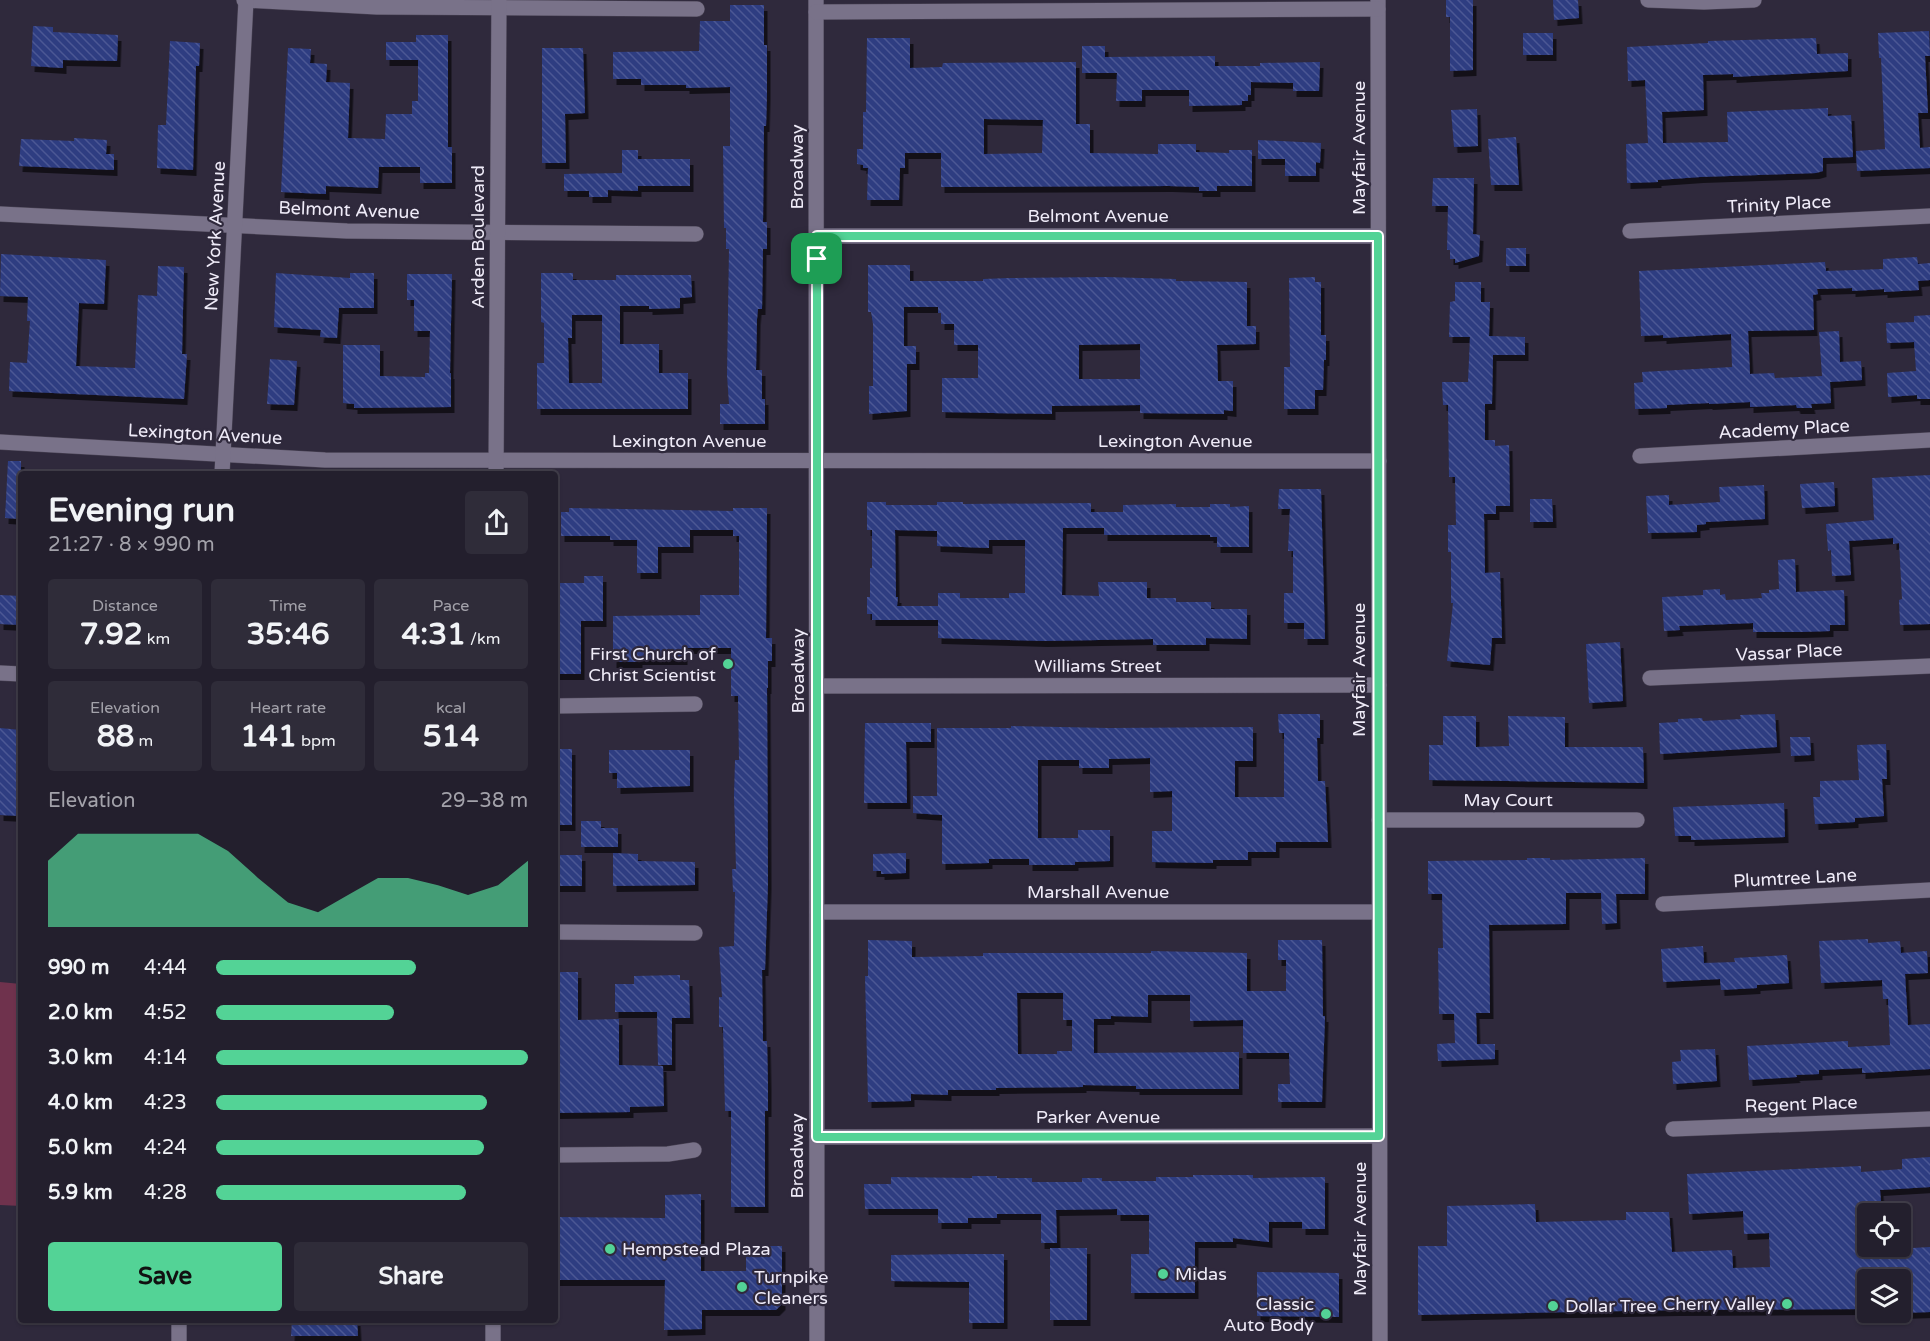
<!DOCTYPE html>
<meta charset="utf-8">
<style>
body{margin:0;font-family:"Varela Round",sans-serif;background:#2f2c39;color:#f1f3f6;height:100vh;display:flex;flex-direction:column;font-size:22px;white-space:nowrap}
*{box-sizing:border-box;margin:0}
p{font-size:20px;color:#a3a2aa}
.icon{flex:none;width:33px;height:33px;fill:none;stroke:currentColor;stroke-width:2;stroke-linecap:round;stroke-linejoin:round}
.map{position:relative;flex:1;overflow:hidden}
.panel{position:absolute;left:18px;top:471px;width:540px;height:852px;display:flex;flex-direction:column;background:#231f2d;border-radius:6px;box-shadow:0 2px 4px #0004,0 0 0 2px #403d49}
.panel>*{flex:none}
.controls{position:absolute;left:1857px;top:1203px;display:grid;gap:12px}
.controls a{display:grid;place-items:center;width:54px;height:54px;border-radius:6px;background:#231f2d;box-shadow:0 2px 4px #0004,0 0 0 2px #403d49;font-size:30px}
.pin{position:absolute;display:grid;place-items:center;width:51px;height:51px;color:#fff;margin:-26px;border-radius:12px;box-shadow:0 3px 9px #0006}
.round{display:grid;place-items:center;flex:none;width:63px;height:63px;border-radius:6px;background:#2f2c39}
.head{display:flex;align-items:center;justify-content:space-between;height:102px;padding:0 30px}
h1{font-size:33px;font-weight:800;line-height:45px}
.stats{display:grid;grid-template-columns:repeat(3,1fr);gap:9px;height:102px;padding:6px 30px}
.stats div{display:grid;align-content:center;border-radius:6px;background:#2f2c39;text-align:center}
.stats b{font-size:30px;font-weight:800}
.stats small{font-size:16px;font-weight:400}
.stats p{font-size:16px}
.chart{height:168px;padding:12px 30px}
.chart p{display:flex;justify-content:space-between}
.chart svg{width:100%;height:108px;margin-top:6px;fill:#53d396;opacity:.7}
.primary-button{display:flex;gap:12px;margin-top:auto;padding:12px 30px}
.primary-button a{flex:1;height:69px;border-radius:6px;background:#53d396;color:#111;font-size:24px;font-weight:800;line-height:69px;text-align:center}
.primary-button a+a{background:#2f2c39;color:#f1f3f6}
ul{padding:0 30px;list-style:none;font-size:20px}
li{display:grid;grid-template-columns:96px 72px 1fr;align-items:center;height:45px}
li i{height:15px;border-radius:8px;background:#53d396}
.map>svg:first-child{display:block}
</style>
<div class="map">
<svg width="1930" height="1341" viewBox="0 0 1930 1341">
<defs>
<pattern id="building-back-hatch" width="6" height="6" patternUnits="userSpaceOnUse" patternTransform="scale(1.5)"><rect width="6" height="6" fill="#2d3c81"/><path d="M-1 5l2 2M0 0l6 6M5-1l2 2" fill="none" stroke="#4c5894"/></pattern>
<filter id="shadow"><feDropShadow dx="3.5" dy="6" stdDeviation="0" flood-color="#0009"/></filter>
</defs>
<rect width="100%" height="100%" fill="#2f293c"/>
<polygon fill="#6f324d" points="0,982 21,984 21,1206 0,1205"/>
<g fill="url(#building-back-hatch)" fill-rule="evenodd" filter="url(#shadow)">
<polygon points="1446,0 1473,0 1473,70 1450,71 1450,17 1446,17"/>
<polygon points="1553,0 1578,0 1579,18 1554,20"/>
<polygon points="730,5 764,5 764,45 767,45 767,94 766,126 764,126 763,222 767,222 767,249 763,249 762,309 758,309 757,319 756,370 762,370 762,399 765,399 765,424 720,424 720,404 729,404 727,375 729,249 726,249 726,228 724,228 723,146 730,146 730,87 686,88 686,85 641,85 641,79 613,79 613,52 699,51 700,21 730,21"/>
<polygon points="33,26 53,27 53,32 118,35 117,61 63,60 63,68 31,66"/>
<polygon points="1929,31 1930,56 1925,56 1928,113 1918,113 1920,148 1930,147 1930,168 1857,171 1856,151 1885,149 1881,58 1879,58 1878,33"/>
<rect x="1523" y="33" width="30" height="22"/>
<polygon points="416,35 448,35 448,147 452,147 452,183 420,183 420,167 379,167 378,188 326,186 326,194 281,192 288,48 311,49 310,63 327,64 326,82 350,83 348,138 385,139 386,114 412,114 412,101 418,101 418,60 386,60 386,42 416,42"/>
<path d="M867 38H910V68L942 67 943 63 1076 62V124H1090V153L1158 154V144H1196V152L1229 153V150H1252V186H1217V191H1199V187L1169 186 941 187V153H905V168H900L899 200H867L868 168H863V165L857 164V149H863V112H866ZM984 119 1043 120 1042 153 984 154Z"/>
<polygon points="1816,38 1817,54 1848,53 1848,71 1733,77 1733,74 1703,75 1704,110 1662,112 1663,143 1728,142 1727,112 1828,108 1828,116 1851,115 1853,157 1823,158 1823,171 1816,173 1700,177 1658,180 1658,182 1627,183 1626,144 1648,143 1645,80 1628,81 1627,47 1708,43 1708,41"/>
<polygon points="170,41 200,43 199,66 196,66 193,170 157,168 158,125 166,125"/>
<polygon points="1082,46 1105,46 1105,57 1215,56 1215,66 1260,66 1260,63 1320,62 1319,91 1293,91 1293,83 1251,82 1251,95 1248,95 1248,101 1242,101 1242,105 1189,106 1189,90 1142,90 1142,101 1116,101 1117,73 1082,73"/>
<polygon points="542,48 583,48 585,113 565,114 566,163 542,163"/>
<polygon points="1477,109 1478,146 1454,147 1451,110"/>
<polygon points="1516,137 1519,185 1491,185 1488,139"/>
<polygon points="74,138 107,140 106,154 114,154 114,170 19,166 21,139 74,141"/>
<polygon points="1258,140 1321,143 1320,163 1316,162 1316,176 1285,176 1285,159 1258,159"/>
<polygon points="622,150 638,150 638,159 690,159 690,186 638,186 638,191 608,190 608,197 589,197 589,191 564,191 564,174 622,173"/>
<polygon points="1433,178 1474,178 1473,234 1480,235 1479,256 1455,263 1455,259 1450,259 1450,250 1447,250 1448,206 1432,206"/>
<rect x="1506" y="248" width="20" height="18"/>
<polygon points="1,254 106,260 104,304 79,303 76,366 135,368 138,295 157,296 158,266 184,267 182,354 187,354 184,399 9,391 10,362 27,363 30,321 27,321 28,297 0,296"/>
<polygon points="1917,257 1918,264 1930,263 1930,280 1918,281 1919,290 1884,292 1884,289 1852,291 1852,288 1817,289 1818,294 1813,295 1814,330 1748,331 1750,374 1774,373 1775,378 1822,376 1819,332 1839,331 1840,362 1861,361 1862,380 1830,382 1831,403 1811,404 1812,408 1797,408 1796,405 1750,407 1750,402 1709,404 1709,403 1667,405 1667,408 1635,409 1634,383 1643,382 1642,372 1732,367 1731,334 1663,338 1663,335 1641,336 1639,271 1825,262 1826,271 1883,269 1883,259"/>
<path d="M868 265H910V281H983V279L1009 278 1106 277 1176 279V281L1247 282V326H1256V344L1217 345 1218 381H1233V411L1224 410V414L1140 413V405L1052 406V414L942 412V378H978V345H954V324H941V313H938V307H904V346H916V364H907V411L869 414V386H873V324L871 312H868ZM1140 344V379H1079V345Z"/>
<polygon points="276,273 350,278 350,273 374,273 374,308 339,308 337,338 320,337 321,330 274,327"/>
<path d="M541 273H573V280H616V275H691L692 297 680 298V308L649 309V306H620V344H659V373H688V409H537V363H544V323L541 322ZM572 315H602V383H569L568 338H572Z"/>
<polygon points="407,274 452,274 450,373 451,373 451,407 354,408 354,404 343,403 343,345 380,345 380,376 425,377 425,373 429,373 430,331 414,331 414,300 407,300"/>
<polygon points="1315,277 1315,282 1321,282 1321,335 1326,335 1326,360 1324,360 1323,390 1315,390 1315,409 1284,409 1284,367 1290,367 1289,278"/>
<polygon points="1455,282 1481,282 1481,302 1490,302 1489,336 1525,337 1525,355 1493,355 1492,404 1485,404 1485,440 1495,440 1495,446 1509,445 1510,506 1496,506 1496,514 1484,514 1485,573 1500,572 1502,638 1492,638 1490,665 1447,661 1453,603 1451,603 1451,552 1448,552 1448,525 1456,525 1455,477 1449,477 1448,405 1443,405 1442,382 1468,382 1470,337 1449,337 1450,302 1455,301"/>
<polygon points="1930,315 1930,399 1917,399 1917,395 1888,397 1887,373 1916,371 1914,342 1887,343 1886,323 1914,322 1914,316"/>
<polygon points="270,359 297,361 294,405 267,404"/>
<polygon points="8,461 21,461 21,519 5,518"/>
<polygon points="1930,475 1930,624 1900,625 1899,600 1902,599 1899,543 1893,544 1893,538 1849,541 1851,575 1832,576 1831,550 1828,551 1826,524 1874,520 1872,478"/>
<polygon points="1834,482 1835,506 1802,508 1800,484"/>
<polygon points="1764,485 1765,519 1706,522 1706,524 1697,525 1697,532 1648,533 1646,496 1669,495 1669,505 1720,502 1719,487"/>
<polygon points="1279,489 1321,489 1325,639 1304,639 1304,623 1284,623 1284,593 1293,593 1293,551 1288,551 1290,509 1278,509"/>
<polygon points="1530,499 1552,499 1553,522 1530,522"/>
<path d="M867 502H886V505H937V502H963V504L1091 503V512H1123V505L1176 504V507H1210V504H1230V507L1249 506V547H1217V537H1210V535H1104V528H1063L1062 595 1099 596 1098 582H1147V598H1176V602H1211V609H1247V639L1206 638V645H1153V639L1044 641 938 638V620H872V614H867V597H870V568H872V530H867ZM895 530 937 531V546L989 548V540H1025V593H1009V598H960V593H938V606H897L898 597H896Z"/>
<polygon points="569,508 733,511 733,508 767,508 766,638 772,638 772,661 768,661 768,688 767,688 768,883 765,970 762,970 763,1041 767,1041 768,1085 768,1111 765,1111 765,1207 731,1207 731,1111 725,1111 723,1027 719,1027 719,997 722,997 719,947 734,946 735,892 733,892 732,869 736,869 734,796 735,760 739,760 738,696 731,696 731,648 684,648 684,659 639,659 639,662 613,662 613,616 700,615 700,595 739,595 739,536 733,536 733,530 690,530 690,547 658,547 658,573 637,573 637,540 610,540 610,536 561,536 561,512 569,512"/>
<polygon points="1795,559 1796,592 1844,590 1845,625 1830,625 1830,631 1801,632 1753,632 1753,623 1679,626 1680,630 1664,631 1662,597 1703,595 1703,590 1720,589 1720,595 1725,594 1726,600 1762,598 1761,593 1769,593 1769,590 1779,589 1778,560"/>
<polygon points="584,576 603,576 603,621 581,621 581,674 555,674 555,583 584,583"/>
<polygon points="0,595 21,596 21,625 0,624"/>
<polygon points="1620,642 1623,701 1589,703 1586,644"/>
<polygon points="1278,714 1320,714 1320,738 1317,738 1318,781 1325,781 1328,842 1276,842 1276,852 1248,852 1248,860 1213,860 1213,863 1152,862 1152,831 1172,831 1172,791 1150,792 1150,758 1109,759 1109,768 1079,768 1079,760 1038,760 1038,838 1078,838 1078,830 1110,830 1110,861 1075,862 1075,865 1029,865 1029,859 989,859 989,863 942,864 942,815 913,813 913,796 937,796 937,728 1011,728 1011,726 1109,728 1253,727 1253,761 1235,761 1235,797 1284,797 1284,733 1279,733"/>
<polygon points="1775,714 1777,747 1660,754 1659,723 1678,722 1678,719 1702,718 1703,721 1741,719 1740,715"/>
<polygon points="1443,716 1476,716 1476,747 1509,746 1508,716 1565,717 1565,747 1643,747 1644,783 1429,780 1429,745 1443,745"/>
<polygon points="865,723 931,723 931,742 906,742 907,803 864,803"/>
<polygon points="0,728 21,730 21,816 0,815"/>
<polygon points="1790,737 1810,737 1811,755 1791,756"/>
<polygon points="1886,744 1887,779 1882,779 1884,816 1855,818 1855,822 1815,824 1813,797 1820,797 1820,781 1859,780 1857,745"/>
<rect x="555" y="749" width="17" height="76"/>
<polygon points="609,750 690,750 690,786 617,788 617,773 609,773"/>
<polygon points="1784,803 1785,837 1691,840 1691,836 1675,836 1673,807"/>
<polygon points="581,821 601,821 601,828 618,828 618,847 581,847"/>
<polygon points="613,853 638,854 638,861 695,862 695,885 613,886"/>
<polygon points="906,853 906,873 881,874 881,871 873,871 873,854"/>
<rect x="555" y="855" width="27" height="31"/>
<polygon points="1527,858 1550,858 1550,860 1645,858 1645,894 1616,894 1617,923 1602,924 1601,893 1566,893 1566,924 1489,925 1490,1013 1476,1013 1477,1044 1495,1044 1495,1059 1438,1061 1437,1044 1455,1043 1454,1014 1439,1014 1438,948 1443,948 1442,894 1428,894 1428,861 1527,860"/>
<polygon points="1868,939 1868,943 1900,941 1901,953 1927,951 1928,973 1905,974 1908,1025 1930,1024 1930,1069 1862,1073 1862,1068 1819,1070 1819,1074 1796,1075 1797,1077 1749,1080 1747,1046 1848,1041 1848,1047 1890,1045 1888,999 1883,999 1882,980 1821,983 1819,941"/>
<path d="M868 940 912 941V957L983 956V953H1151V951L1247 953V991H1286V960H1278V940H1322L1323 1016H1325L1322 1102H1278V1084H1290L1289 1053H1243V1020L1190 1021V995H1148V1017L1111 1016V1019H1094V1053L1239 1052V1089H1136V1086L1083 1085V1087L996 1088V1090H948V1095L911 1094V1101L868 1102 865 976H868ZM1017 993H1063V1020H1072V1051H1057V1054H1018Z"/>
<polygon points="1703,946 1704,963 1735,962 1734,958 1787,955 1789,983 1757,985 1757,988 1721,990 1720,979 1663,982 1661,949"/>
<polygon points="555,972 578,972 578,1020 619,1019 619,1065 663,1066 664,1106 630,1107 630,1112 555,1113"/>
<polygon points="680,975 680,980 689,980 690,1018 672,1018 672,1065 658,1065 657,1012 615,1012 615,984 634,984 634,976"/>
<polygon points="1715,1049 1717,1081 1673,1084 1672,1062 1681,1061 1680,1050"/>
<polygon points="1930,1157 1930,1187 1880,1190 1882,1214 1868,1214 1868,1246 1894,1246 1894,1249 1930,1247 1930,1312 1900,1313 1900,1280 1868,1280 1868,1309 1676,1310 1418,1315 1418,1246 1447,1246 1447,1206 1535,1204 1536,1222 1626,1220 1626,1212 1669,1212 1672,1252 1732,1250 1733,1268 1770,1267 1769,1233 1744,1234 1743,1211 1689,1214 1687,1174 1861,1166 1861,1172 1902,1169 1902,1159"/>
<polygon points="1193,1175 1253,1175 1253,1178 1325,1177 1325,1229 1302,1229 1302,1222 1269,1222 1269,1242 1233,1238 1233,1242 1195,1242 1195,1293 1131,1293 1131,1254 1149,1254 1149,1215 1117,1215 1117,1209 1056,1210 1057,1243 1041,1243 1041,1214 997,1214 997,1218 968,1218 968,1223 938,1223 938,1209 865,1209 864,1184 891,1184 891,1177 972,1178 972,1176 997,1176 997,1178 1032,1178 1032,1182 1082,1182 1082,1178 1102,1178 1102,1181 1156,1181 1156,1177 1193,1177"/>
<polygon points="701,1194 701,1271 746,1271 746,1246 782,1246 782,1304 776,1310 702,1310 702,1329 664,1330 665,1280 555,1280 555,1217 665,1218 665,1195"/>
<rect x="1050" y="1248" width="37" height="72"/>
<polygon points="968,1254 1004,1254 1004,1323 969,1323 969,1282 891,1281 891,1255"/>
<polygon points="1257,1272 1339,1273 1339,1317 1257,1316"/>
<polygon points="292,1320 357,1320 358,1336 291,1336"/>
</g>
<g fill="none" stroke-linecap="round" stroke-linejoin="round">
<g stroke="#4b4556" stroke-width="16">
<g id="street">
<polyline points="244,0 377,7 697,9"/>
<polyline points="816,0 817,1341"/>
<polyline points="1378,0 1380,1341"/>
<polyline points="1648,0 1704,2 1754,0"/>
<polyline points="816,12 1378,9"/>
<polyline points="0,214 347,231 696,234"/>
<polyline points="1630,231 1930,216"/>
<polyline points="817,236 1378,236"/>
<polyline points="0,442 325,460 1379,461"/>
<polyline points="1640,456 1930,440"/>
<polyline points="222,474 246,0"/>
<polyline points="496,474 499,0"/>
<polyline points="0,673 21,674"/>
<polyline points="1650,678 1930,666"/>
<polyline points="818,686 1379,685"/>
<polyline points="555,706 695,704"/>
<polyline points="1379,820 1637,820"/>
<polyline points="1663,904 1930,890"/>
<polyline points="817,912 1378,912"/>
<polyline points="555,932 695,933"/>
<polyline points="1673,1129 1930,1119"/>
<polyline points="817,1137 1379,1136"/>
<polyline points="555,1155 668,1154 694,1150"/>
<polyline points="493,1320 493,1341"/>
<polyline points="179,1341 179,1320"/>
</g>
</g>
<use href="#street" stroke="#797289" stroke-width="15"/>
</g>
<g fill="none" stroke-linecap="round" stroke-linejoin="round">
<g stroke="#fff" stroke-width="12">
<polygon id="route" points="817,236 1378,236 1379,1136 817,1137"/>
</g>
<use href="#route" stroke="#53d396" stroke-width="8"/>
</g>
<g fill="#53d396" stroke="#2f293c" stroke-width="2">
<circle cx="728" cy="664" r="6"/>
<circle cx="610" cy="1249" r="6"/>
<circle cx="1163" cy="1274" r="6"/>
<circle cx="742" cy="1287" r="6"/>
<circle cx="1787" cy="1304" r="6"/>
<circle cx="1553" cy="1306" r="6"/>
<circle cx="1326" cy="1314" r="6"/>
</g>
<g text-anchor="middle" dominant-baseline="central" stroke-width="4.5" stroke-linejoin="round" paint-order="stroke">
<g font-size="18" fill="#efebf8" stroke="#2f293c">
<text transform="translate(1359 148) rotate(-90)">Mayfair Avenue</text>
<text transform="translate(797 167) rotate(-90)">Broadway</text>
<text transform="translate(1779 204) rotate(-3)">Trinity Place</text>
<text transform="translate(349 210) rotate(2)">Belmont Avenue</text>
<text x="1098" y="216">Belmont Avenue</text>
<text transform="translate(215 236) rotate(-87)">New York Avenue</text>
<text transform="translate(478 237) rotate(-90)">Arden Boulevard</text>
<text transform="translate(1784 429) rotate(-3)">Academy Place</text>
<text transform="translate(205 434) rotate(3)">Lexington Avenue</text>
<text x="689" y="441">Lexington Avenue</text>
<text x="1175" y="441">Lexington Avenue</text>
<text transform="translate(1789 652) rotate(-3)">Vassar Place</text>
<text x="1098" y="666">Williams Street</text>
<text transform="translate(1359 670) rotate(-90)">Mayfair Avenue</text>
<text transform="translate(798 671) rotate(-90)">Broadway</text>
<text x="1508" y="800">May Court</text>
<text transform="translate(1795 878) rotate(-3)">Plumtree Lane</text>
<text x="1098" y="892">Marshall Avenue</text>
<text transform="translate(1801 1104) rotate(-2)">Regent Place</text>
<text x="1098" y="1117">Parker Avenue</text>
<text transform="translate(797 1156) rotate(-90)">Broadway</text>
<text transform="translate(1360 1229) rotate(-90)">Mayfair Avenue</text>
</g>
<g font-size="18" fill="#efebf8" stroke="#2f293c" text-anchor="start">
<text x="716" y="654" text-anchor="end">First Church of<tspan x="716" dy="21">Christ Scientist</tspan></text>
<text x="622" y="1249">Hempstead Plaza</text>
<text x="1175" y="1274">Midas</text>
<text x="754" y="1277">Turnpike<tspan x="754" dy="21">Cleaners</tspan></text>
<text x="1314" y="1304" text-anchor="end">Classic<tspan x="1314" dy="21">Auto Body</tspan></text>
<text x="1775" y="1304" text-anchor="end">Cherry Valley</text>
<text x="1565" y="1306">Dollar Tree</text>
</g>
</g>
</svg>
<div class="controls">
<a><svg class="icon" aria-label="locate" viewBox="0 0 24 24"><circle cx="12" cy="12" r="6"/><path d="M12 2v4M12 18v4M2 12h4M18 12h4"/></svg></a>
<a><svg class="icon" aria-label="layers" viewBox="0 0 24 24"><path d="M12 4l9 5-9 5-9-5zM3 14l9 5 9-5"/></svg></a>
</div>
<div class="pin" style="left:817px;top:259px;background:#1e9e55"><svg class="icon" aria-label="arrive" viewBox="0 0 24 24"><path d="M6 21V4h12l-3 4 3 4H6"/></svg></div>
<section class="panel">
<div class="head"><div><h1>Evening run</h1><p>21:27 · 8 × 990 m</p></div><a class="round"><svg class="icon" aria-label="share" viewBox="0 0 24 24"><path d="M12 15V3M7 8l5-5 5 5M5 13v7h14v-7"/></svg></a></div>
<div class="stats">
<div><p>Distance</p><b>7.92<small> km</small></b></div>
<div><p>Time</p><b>35:46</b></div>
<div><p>Pace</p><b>4:31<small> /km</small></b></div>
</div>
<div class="stats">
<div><p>Elevation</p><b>88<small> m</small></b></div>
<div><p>Heart rate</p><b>141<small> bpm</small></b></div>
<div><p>kcal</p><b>514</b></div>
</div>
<div class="chart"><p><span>Elevation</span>29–38 m</p>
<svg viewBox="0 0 160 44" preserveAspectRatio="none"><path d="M0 44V17L10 6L20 6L30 6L40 6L50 6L60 13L70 24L80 34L90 38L100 31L110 24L120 24L130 27L140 31L150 27L160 17V44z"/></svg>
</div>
<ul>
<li><b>990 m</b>4:44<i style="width:64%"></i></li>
<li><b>2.0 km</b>4:52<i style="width:57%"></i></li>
<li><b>3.0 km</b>4:14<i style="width:100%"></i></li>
<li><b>4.0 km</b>4:23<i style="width:87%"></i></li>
<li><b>5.0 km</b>4:24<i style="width:86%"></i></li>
<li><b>5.9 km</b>4:28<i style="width:80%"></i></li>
</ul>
<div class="primary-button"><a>Save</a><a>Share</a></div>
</section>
</div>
